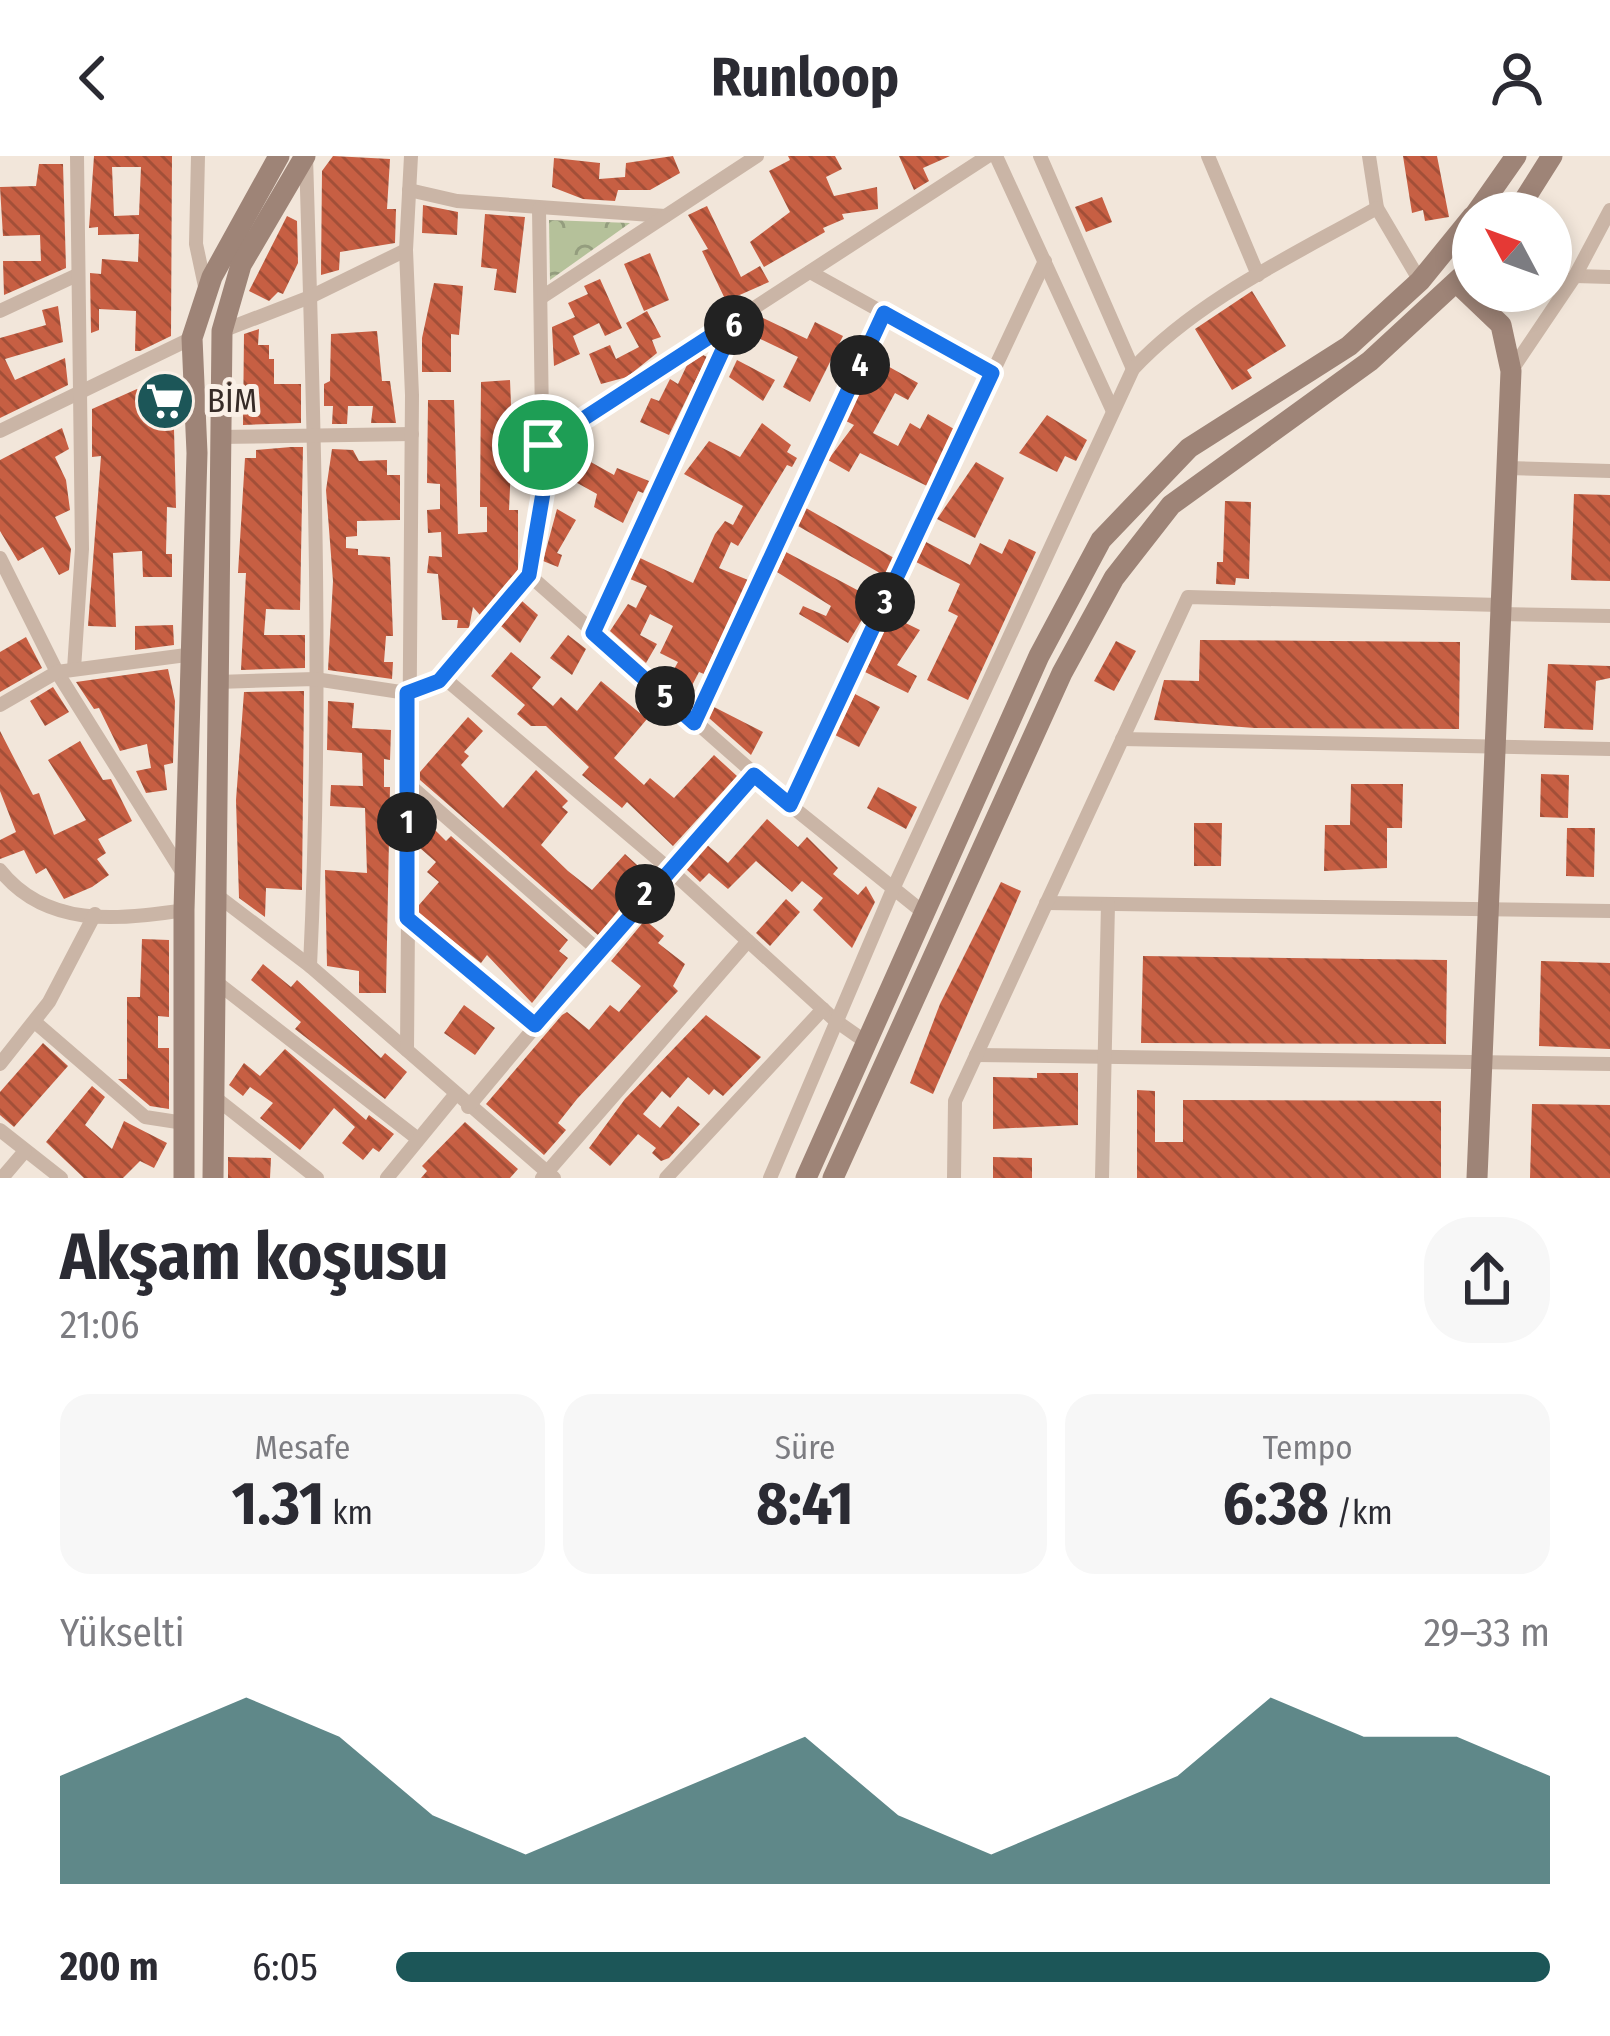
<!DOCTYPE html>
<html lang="tr">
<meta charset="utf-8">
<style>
body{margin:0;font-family:"Fira Sans Condensed",sans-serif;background:#f7f7f7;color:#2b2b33;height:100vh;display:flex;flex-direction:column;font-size:45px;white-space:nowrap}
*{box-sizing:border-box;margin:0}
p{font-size:39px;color:#7c7c81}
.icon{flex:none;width:66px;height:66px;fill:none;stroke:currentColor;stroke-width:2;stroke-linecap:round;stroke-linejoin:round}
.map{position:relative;height:1022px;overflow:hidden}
.side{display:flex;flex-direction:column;background:#fff;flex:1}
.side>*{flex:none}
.needle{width:78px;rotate:311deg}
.buttons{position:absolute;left:1452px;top:36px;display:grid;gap:24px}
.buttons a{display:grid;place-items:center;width:120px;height:120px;border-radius:50%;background:#fff;box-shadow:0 6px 18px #0003;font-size:60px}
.pin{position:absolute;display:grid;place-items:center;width:102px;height:102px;color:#fff;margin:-51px;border:6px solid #fff;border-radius:50%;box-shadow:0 3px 12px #0007}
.km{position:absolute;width:60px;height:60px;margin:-30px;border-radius:50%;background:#222;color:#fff;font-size:33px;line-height:60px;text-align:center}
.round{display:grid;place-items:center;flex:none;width:126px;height:126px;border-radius:48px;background:#f7f7f7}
.summary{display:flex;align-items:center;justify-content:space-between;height:204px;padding:0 60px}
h1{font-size:66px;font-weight:700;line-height:90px}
.stats{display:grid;grid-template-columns:repeat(3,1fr);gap:18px;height:204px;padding:12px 60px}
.stats div{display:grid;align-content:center;border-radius:30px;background:#f7f7f7;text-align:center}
.stats b{font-size:60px;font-weight:700}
.stats small{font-size:33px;font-weight:400}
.stats p{font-size:33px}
.chart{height:336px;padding:24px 60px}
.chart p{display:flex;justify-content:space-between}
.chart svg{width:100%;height:216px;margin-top:12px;fill:#1c5658;opacity:.7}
ul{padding:0 60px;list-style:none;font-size:39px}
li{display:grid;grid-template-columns:192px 144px 1fr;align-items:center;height:90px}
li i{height:30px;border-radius:15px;background:#1c5658}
header{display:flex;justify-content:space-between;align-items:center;height:156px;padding:0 60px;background:#fff;font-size:54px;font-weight:700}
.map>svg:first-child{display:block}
</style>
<header><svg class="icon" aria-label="back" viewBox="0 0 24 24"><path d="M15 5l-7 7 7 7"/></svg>Runloop<svg class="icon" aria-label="person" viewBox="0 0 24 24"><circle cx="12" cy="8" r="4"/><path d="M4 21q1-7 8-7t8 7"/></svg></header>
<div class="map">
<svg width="1610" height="1022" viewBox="0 0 1610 1022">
<defs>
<pattern id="park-crowns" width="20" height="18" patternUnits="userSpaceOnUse" patternTransform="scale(3)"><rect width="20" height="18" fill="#b5c19a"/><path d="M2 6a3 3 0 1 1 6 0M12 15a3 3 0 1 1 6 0" fill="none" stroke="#949d7e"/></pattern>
<pattern id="building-back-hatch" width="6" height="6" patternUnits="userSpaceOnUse" patternTransform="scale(3)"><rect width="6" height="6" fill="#c75f43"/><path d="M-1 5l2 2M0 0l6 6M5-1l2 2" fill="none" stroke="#a24f38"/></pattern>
</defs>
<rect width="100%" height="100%" fill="#f2e6da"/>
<polygon fill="url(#park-crowns)" points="549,64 630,67 550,124"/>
<g fill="url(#building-back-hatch)" fill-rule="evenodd">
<path d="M94 0H172L171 180 140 195H135L136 155 99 153V174L91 177 90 117 101 118 102 103 138 106 139 78 98 79V71L89 72ZM112 11H141L139 59 114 60Z"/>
<polygon points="333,0 390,3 387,53 396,53 395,87 340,96 339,114 321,119 322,15"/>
<polygon points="673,0 680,17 650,34 618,34 615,45 583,43 552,31 554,2 600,7 599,23 625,21 626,7"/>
<polygon points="788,0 835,0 842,13 826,21 834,40 877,31 878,53 842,58 844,63 823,72 825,76 764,111 750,86 790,56 769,15 790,4"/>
<polygon points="899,0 950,0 923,12 929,25 914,34"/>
<polygon points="1403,0 1437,0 1449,61 1425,65 1423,54 1412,57"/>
<polygon points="39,8 63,8 66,112 4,139 3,105 41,105 40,79 3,80 0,31 36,30"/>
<polygon points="1102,41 1112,66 1086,76 1075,51"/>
<polygon points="423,49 458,56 457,79 422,77"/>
<polygon points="707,50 741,121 760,110 769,126 726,145 702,95 708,93 688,59"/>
<polygon points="485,58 525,61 516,137 494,134 497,113 481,111"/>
<polygon points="287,60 297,65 298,107 283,138 278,136 269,145 249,135"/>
<polygon points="650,97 669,144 644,155 624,108"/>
<polygon points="600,123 622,172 605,180 599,167 573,180 580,198 554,210 552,171 575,161 568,147 588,138 584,130"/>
<polygon points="434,127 463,130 459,179 451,178 451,216 422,216 422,182"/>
<polygon points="1252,135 1286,190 1247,214 1252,222 1232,234 1195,173"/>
<polygon points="58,150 63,186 5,203 15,224 65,202 68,229 0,262 0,182 46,169 42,154"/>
<polygon points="647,155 661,181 652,184 657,197 627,221 601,228 589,198 610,189 616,203 639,191 626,167"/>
<polygon points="763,162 807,183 815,166 843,180 810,246 783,231 798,201 754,180"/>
<polygon points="259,173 258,189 269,189 269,203 274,203 274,228 301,228 301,267 243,269 244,178"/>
<polygon points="377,175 382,225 390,225 396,267 371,267 373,250 348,250 347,268 332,268 333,250 324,250 324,228 330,225 331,178"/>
<polygon points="703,199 707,201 669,279 640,266 651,242 659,245 670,223 678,228 687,209"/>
<polygon points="875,203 918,227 908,244 895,237 873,277 898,290 910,267 920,273 928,258 954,273 927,330 860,297 849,316 828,304 854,269 846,265"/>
<polygon points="737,204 775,224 763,245 729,221"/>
<polygon points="510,224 511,249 525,249 525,266 517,266 516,288 512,288 509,354 518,354 518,414 480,459 473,451 469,472 457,472 458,464 442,464 438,418 427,417 429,400 442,401 441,376 428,377 427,354 440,353 440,328 427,327 428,244 454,244 458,378 487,376 487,351 480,351 481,226"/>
<polygon points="137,233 173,234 176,352 167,351 166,398 172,398 172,421 143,421 142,395 113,397 116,471 88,470 101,300 92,301 92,253"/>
<polygon points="1047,259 1087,284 1076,305 1065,300 1057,316 1019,297"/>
<polygon points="762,267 791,289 787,296 797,302 792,311 787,309 738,390 731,386 719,412 748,424 704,518 699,516 686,541 667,526 678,506 660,497 673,470 650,458 640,479 657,488 646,507 610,475 628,448 636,452 647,430 630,423 640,402 693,427 715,378 725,365 733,369 743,350 684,318 709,285 740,301"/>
<polygon points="62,272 69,293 55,301 66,324 70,354 55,361 71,393 69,414 59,419 43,391 18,405 0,375 0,304"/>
<polygon points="562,290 614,319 617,312 649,325 643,337 638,335 623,367 594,351 597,338 554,314 554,300"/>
<polygon points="291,291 303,291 300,454 266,453 264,479 305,479 305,512 241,514 246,417 238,417 245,302 256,302 256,294"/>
<polygon points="332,293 353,294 359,305 387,304 387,319 400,319 400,364 357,365 357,380 346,381 346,392 358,393 358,399 390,401 393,480 386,480 384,506 393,506 392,523 328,514 333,425 326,334"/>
<polygon points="976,306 1004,322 975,382 937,363"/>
<polygon points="1574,338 1610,339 1610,425 1571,424"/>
<polygon points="1225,345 1251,346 1249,423 1236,422 1235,429 1216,428 1217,406 1223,406"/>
<polygon points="806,352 894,402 885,420 798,370"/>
<polygon points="557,353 576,364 557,397 562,399 558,411 543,405"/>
<polygon points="1009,383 1036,396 968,544 927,524 958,460 948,455 960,428 916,406 926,386 970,409 980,387 1002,398"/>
<polygon points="786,396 874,443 848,487 799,458 803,450 826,460 831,450 777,416"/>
<polygon points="522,445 538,459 520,487 501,470"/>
<polygon points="891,460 920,474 897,509 917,520 908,537 865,516"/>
<polygon points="173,469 174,489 135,494 135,470"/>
<polygon points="568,479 586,493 572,519 550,502"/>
<polygon points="26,481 42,512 0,536 0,496"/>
<polygon points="1200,484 1460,486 1459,573 1254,572 1154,564 1164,524 1199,525"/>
<polygon points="1116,485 1136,495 1114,535 1094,525"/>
<polygon points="511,496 541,521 532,532 553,550 561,541 577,555 601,525 647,563 614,602 644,629 650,622 674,642 714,599 737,620 673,690 627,646 622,652 582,619 589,611 546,570 531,570 517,558 525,549 491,520"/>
<polygon points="1548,508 1610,510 1610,522 1596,525 1593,574 1544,572"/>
<polygon points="168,513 175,545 173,607 164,609 167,634 146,637 136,615 151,612 147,588 120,595 99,552 94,553 76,526"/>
<polygon points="53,531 69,556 45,570 30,545"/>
<polygon points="304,535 302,734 266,732 265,761 239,742 236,644 244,536"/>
<polygon points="855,538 880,551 859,591 835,579"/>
<polygon points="328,545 354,547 352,572 391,574 390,604 384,603 384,631 390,631 386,837 359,837 359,815 327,810 325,714 367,717 365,652 330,650 331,629 363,630 362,597 327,594"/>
<polygon points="714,551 763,576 751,599 709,562"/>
<polygon points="468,561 483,575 464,596 469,600 461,609 503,652 536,614 568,645 562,651 568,656 541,689 568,715 592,734 625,698 648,719 598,779 420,624 420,616"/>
<polygon points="0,575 33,639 39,637 54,679 86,664 48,604 80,585 103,624 111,623 132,665 98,683 106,697 97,703 109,719 92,731 64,743 46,712 36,718 24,694 0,703 0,684 16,676 0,635"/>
<polygon points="1541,618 1569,619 1568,662 1540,661"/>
<polygon points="1351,628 1403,628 1402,672 1387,672 1387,712 1324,715 1325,669 1350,669"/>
<polygon points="878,631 917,651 906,673 867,652"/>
<polygon points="767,663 798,691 807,681 838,712 833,718 858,739 866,730 875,746 852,792 813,754 823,742 802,725 792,736 756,705 728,733 709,717 700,726 684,711 706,688 728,707"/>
<polygon points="1194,667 1222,667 1221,710 1194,710"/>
<polygon points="433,672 446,685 451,680 568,784 559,795 568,802 532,847 487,799 481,807 419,758 419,749 439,726 427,716 436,706 420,692"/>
<polygon points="1567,672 1595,672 1594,721 1566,720"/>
<polygon points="1001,726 1021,735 933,938 910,927 940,848"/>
<polygon points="786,743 800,756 770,790 756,777"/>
<polygon points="645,764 664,780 658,787 685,808 673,830 678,835 577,943 558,967 566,974 544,999 486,948 562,859 567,856 589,874 610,849 619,856 641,830 611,805"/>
<polygon points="142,783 169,784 169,861 158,860 158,892 169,892 169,953 150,950 118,923 127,923 127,841 140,841"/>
<polygon points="1143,800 1447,804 1446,888 1141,887"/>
<polygon points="1541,805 1610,807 1610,893 1539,890"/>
<polygon points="263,808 291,831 297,824 381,902 385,897 407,916 385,943 295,873 301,866 251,824"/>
<polygon points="464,849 495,872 475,899 444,877"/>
<polygon points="706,859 761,901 723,940 714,933 709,939 688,921 670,942 662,935 643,958 660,972 678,950 700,968 669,1002 661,1005 652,997 656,992 638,978 610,1010 589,992 625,943"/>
<polygon points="43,887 68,910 14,971 0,959 0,936"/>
<polygon points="285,893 366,964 369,959 394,978 379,996 373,992 363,1004 342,987 355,971 334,952 300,994 260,962 273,947 250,931 243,940 229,929 244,907 260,920"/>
<polygon points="1037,917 1078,917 1078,969 993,973 993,921 1037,922"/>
<polygon points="92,930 105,941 85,969 112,993 124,965 167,987 154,1012 140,1005 123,1022 84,1022 46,986"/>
<polygon points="1137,934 1155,935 1155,986 1183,986 1183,944 1441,945 1441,1022 1137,1022"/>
<polygon points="1532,948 1610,949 1610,1022 1530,1022"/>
<polygon points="465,966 518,1013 510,1022 421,1022 427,1015 422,1010"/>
<polygon points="228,1001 271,1002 270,1022 228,1022"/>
<polygon points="993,1001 1032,1002 1032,1022 993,1022"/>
</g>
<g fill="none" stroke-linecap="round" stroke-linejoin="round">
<g stroke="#cab5a6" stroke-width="14">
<polyline points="198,0 196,88 206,135"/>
<path d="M306 0C314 270 323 540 310 810"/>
<polyline points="996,0 1112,253"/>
<polyline points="1040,0 1133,213"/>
<polyline points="1208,0 1258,119"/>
<polyline points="1369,0 1377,52 1420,125"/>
<polyline points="409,34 457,45 665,60"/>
<polyline points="810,116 992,217"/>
<polyline points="1575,120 1610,121"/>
<polyline points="542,141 757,0"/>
<polyline points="0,155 77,119"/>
<polyline points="222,175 310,141 406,94"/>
<polyline points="1511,215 1575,120 1610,54"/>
<polyline points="0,275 192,182"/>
<polyline points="218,281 412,278"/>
<polyline points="543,289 988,0"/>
<polyline points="1507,312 1610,315"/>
<polyline points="0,402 57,516 184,719"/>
<polyline points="529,419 790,649 924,757"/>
<polyline points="1499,458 1610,460"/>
<polyline points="593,477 736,165"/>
<polyline points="74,513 82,393 77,0"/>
<polyline points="443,521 668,712 836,865 866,886"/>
<polyline points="217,526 315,523 407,537 439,525 529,419 543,337 539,53"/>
<polyline points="0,549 57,516 194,498"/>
<polyline points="694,567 884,157"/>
<polyline points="1122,583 1610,593"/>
<polyline points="407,627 598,794"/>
<polyline points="790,649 1045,105"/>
<path d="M0 714C45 771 117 765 184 754"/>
<polyline points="214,737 310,810 554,1022"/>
<polyline points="1046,747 1610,755"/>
<polyline points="407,762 535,869"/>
<polyline points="215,825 418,983"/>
<polyline points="36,867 145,961 184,967"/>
<polyline points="407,894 412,239 406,94 411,0"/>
<polyline points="976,899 1610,908"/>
<polyline points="0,908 49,846 95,758"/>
<polyline points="213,940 317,1022"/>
<polyline points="468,951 668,712 754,619"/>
<polyline points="0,974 61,1022"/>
<polyline points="2,1022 25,995"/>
<polyline points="387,1022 455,939"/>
<polyline points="542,1022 748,785"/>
<polyline points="666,1022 823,853"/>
<path d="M770 1022 893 733 1133 213C1198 143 1294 99 1377 52"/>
<polyline points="954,1022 955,945 1188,441 1500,449"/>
<polyline points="1102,1022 1108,748"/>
</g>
<g stroke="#9e8477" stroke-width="21">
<polyline points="1476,57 1516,0"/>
<polyline points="1516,57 1552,0"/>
<polyline points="1458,128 1501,169 1511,215 1477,1022"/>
<polyline points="184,1022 184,754 197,297 192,182 212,121 279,0"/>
<polyline points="213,1022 222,175 241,109 305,0"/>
<polyline points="806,1022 1039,500 1101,384 1189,292 1349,190 1420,125 1473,60"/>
<polyline points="833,1022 1062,517 1114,422 1171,349 1370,205 1473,110"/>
</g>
</g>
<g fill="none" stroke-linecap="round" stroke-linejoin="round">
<g stroke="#fff" stroke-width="24">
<polygon id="route" points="884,157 992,217 790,649 754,619 535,869 407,762 407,537 439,525 529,419 543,337 543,289 737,163 593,477 694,567"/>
</g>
<use href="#route" stroke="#1a73e8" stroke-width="15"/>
</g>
<defs>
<g id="supermarket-disc" transform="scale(3)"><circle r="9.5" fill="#1c5658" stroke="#faf0e7"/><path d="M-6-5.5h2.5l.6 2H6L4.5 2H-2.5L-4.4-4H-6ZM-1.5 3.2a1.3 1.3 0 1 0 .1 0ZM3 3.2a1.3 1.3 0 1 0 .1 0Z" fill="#fff"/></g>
</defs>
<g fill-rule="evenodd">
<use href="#supermarket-disc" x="165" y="245"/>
</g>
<g text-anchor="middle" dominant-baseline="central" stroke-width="10" stroke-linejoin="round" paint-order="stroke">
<g font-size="33" fill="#362b27" stroke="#faf0e7" text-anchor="start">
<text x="207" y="245">BİM</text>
</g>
</g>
</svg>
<div class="buttons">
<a><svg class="needle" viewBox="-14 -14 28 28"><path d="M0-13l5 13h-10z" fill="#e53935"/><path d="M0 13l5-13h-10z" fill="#7c7c81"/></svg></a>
</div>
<div class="pin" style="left:543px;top:289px;background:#1e9e55"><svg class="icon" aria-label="arrive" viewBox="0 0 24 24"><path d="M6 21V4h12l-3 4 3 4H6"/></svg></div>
<b class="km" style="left:407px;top:666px">1</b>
<b class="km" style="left:645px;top:738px">2</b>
<b class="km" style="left:885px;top:446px">3</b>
<b class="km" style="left:860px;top:209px">4</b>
<b class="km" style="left:665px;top:540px">5</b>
<b class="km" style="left:734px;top:169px">6</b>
</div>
<section class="side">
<div class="summary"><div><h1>Akşam koşusu</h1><p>21:06</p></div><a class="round"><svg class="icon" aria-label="share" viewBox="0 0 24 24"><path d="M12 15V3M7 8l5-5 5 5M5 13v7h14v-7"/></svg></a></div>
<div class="stats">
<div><p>Mesafe</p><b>1.31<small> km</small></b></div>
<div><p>Süre</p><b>8:41</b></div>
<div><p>Tempo</p><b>6:38<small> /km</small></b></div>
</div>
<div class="chart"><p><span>Yükselti</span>29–33 m</p>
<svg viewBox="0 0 160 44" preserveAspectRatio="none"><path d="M0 44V22L10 14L20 6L30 14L40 30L50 38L60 30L70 22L80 14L90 30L100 38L110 30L120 22L130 6L140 14L150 14L160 22V44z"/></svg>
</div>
<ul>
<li><b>200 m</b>6:05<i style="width:100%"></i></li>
</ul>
</section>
